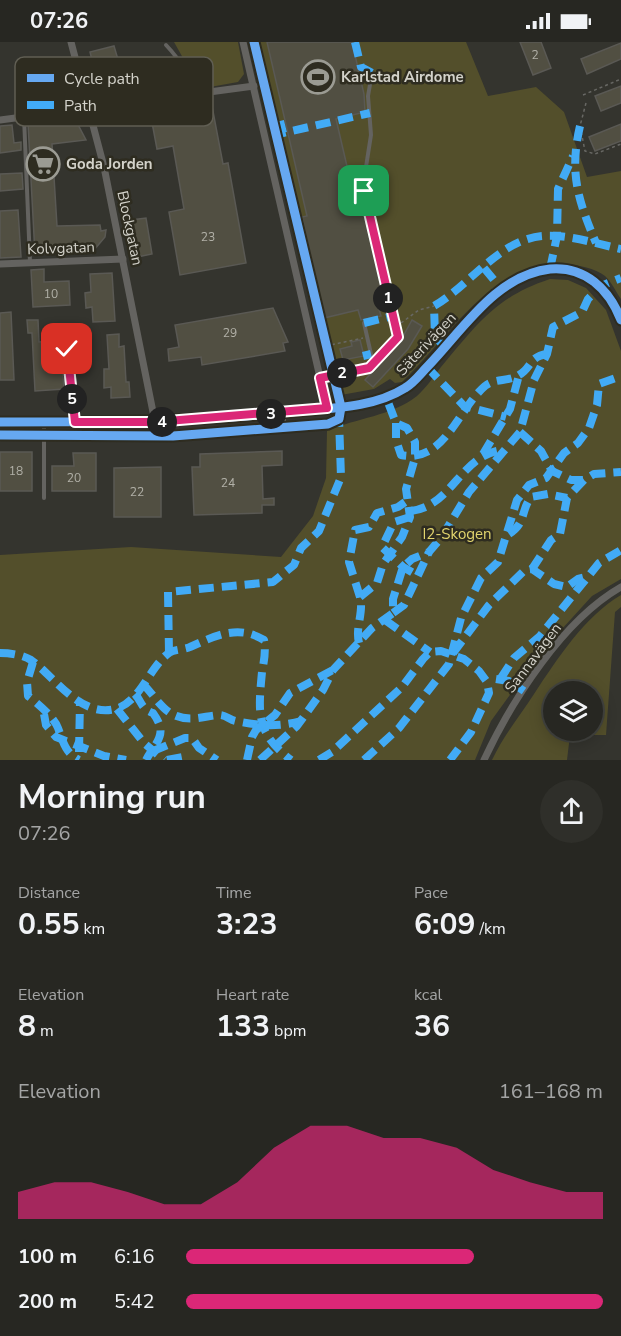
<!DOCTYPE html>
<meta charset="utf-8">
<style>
body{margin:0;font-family:"Nunito Sans",sans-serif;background:#2f2f2a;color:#f1f3f6;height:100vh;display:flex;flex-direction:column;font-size:22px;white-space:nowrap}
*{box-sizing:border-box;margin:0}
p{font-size:20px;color:#a4a5a5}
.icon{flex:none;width:33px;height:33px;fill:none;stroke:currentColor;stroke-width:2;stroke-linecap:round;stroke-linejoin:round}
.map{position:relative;height:718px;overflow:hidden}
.side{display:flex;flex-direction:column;background:#272722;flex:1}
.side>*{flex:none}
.fabs{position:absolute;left:543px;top:639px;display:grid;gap:12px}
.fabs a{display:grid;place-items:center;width:60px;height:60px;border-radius:50%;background:#272722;box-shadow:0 3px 15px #0003,0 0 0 2px #434440;font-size:30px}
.pin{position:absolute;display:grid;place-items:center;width:51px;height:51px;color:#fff;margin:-26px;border-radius:12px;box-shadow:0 3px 9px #0006}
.km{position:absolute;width:30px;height:30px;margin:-15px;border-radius:50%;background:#222;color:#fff;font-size:16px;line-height:30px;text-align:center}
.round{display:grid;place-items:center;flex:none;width:63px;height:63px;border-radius:32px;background:#2f2f2a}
.headline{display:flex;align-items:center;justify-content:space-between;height:102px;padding:0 18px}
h1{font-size:33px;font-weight:700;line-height:45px}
.metrics{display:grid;grid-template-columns:repeat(3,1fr);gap:9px;height:102px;padding:6px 18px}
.metrics div{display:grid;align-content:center}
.metrics b{font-size:30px;font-weight:700}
.metrics small{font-size:16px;font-weight:400}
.metrics p{font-size:16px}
.chart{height:168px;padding:12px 18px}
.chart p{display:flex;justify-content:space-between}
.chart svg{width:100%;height:108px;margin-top:6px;fill:#db2777;opacity:.7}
ul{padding:0 18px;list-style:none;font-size:20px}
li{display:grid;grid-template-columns:96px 72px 1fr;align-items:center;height:45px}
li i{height:15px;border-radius:8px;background:#db2777}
.status{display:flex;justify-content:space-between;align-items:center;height:42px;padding:0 30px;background:#272722;direction:ltr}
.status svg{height:16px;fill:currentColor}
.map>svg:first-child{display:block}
</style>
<div class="status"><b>07:26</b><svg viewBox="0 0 49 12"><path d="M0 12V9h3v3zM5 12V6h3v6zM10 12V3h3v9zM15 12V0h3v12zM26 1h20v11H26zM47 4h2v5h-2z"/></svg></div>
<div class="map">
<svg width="621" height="718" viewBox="0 0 621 718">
<rect width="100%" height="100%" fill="#34342e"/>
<g fill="#534f2b" fill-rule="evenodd">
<polygon points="174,0 238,0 244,32 238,40 210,45 197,41"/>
<path d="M259 0H466L488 54 536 45 564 70 587 135 621 129V257C616 250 611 239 605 234 595 226 578 223 566 222 492 218 449 296 402 340L395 341 390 337 374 347 341 353Z"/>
<path d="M550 237 568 238 586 246 606 268 621 309V537L592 554 541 610 491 679 475 718H0V513L131 505 281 515 313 474 326 436 327 389C356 376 392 374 417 354 426 346 434 334 441 325 477 283 495 255 550 237Z"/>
<path d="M621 553V565L615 570 606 693H570L567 718H492C504 693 519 675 534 652 558 616 584 575 621 553ZM554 650H592V688H554Z"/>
</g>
<g fill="#514f42" stroke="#5a5954" stroke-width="1.5">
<polygon points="267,0 352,0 364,52 365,70 336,77 356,163 363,161 366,173 386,262 378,264 381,274 361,278 358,268 324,276 302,175 307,174"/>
<polygon points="520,0 541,0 551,26 533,33"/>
<polygon points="621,1 621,17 587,32 581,17"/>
<polygon points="114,4 119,21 94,26 90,10"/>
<polygon points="621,44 621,61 601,69 595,54"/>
<polygon points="211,59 223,122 228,121 246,221 180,233 169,170 184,167 173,104 157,107 151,75 167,72 166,67"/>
<polygon points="61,77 76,79 86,98 52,102 57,184 100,183 101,189 106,188 105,195 94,208 35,213 28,81"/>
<polygon points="621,82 621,99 595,109 589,95"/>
<polygon points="12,83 14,101 21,100 21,108 0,111 0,84"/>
<polygon points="22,131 23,147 0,149 0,132"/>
<polygon points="18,168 21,215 0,216 0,169"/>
<polygon points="146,176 152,212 137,215 131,178"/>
<polygon points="44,227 44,240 69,239 70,263 33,265 31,228"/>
<polygon points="112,231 115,279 93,280 92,265 86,266 85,251 91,250 90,232"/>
<polygon points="273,266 288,300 283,301 285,309 202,323 201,315 169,319 168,307 179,305 175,283"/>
<polygon points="11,270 14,338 0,338 0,271"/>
<polygon points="27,278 38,278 39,300 54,299 55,323 62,322 64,347 35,349 32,291 28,291"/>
<polygon points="412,278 422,284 408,307 373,345 365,338 401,298"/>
<polygon points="119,292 119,305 124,304 126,340 129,340 130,355 111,356 111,345 104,346 104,327 109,327 107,293"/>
<polygon points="360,298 364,314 343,318 340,307 352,304 351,300"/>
<polygon points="282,409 282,423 262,424 263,457 274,456 274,463 262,463 262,471 194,473 192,425 200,425 200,412"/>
<rect x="0" y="410" width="32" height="39"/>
<polygon points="73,411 96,411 96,449 52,449 52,424 74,424"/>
<polygon points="161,425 161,475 114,475 114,426"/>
</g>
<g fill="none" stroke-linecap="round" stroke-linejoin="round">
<g stroke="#686864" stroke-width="1.5" stroke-dasharray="3 3" stroke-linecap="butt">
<polyline points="583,53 621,37"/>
<polyline points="586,61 580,84 585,109 595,112 621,102"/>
<polyline points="401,281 419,268 434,264"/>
<polyline points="326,304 363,296"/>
</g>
<g stroke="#646360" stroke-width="4">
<path d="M166 3C181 19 188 31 192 52"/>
<polyline points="24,75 30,220"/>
<polyline points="364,281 373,321"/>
<polyline points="67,307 75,379"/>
<polyline points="321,336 369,326 398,295 363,144 371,93 368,54 372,31"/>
<polyline points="283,372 285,386"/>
<polyline points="173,379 173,394"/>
<polyline points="44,456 44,381"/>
</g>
<g stroke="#646360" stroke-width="7">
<polyline points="71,0 104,125 155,380"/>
<polyline points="243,0 327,366"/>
<polyline points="0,78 254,44"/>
<polyline points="0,222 123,217"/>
<path d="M0 380C100 380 200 380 300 369 335 366 375 365 405 346 414 341 421 331 428 324 462 289 496 233 550 227 585 224 609 247 621 278"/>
<path d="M484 718C512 658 563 578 621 545"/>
</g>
<g stroke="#42abf6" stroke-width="8" stroke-dasharray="15 8" stroke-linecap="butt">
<polyline points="355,0 361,25 372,31"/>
<polyline points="280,79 283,91 370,71"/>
<path d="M580 84C569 131 578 158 596 201"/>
<polyline points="484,226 494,238 498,251"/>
<polyline points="550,227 557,194 558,147 573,114"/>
<polyline points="364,281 393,274"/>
<path d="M445 306 435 294 434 264C469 244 500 197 543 194 568 192 597 202 621 207"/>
<polyline points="363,314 371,312"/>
<polyline points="427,325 464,364 506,375"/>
<path d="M396 381V398L401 413C444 422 458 367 485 344 495 336 508 340 519 333 532 326 528 315 547 312"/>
<polyline points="520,390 541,409 552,429 571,438 584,438"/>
<polyline points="483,412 510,367 519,333"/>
<path d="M411 469C453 464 461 411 504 408"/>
<polyline points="410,475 394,480 382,505 403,525 417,533"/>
<path d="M509 492C527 480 520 470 531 455L548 452 567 456"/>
<polyline points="532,527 551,498 560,492 567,456 584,438 594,432 621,430"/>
<polyline points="360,555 349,520 355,488 369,485 377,471 398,465 408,458"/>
<polyline points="393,571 404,563 429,510"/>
<polyline points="385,578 430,610"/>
<path d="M359 601C355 585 364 571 360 555L377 541 383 522 402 495 410 475 406 447 415 416V400L407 386 396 381 386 355"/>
<path d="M0 611C10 611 23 613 31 618 53 633 80 676 115 667 140 661 149 625 169 611 174 607 184 608 190 605 215 594 238 582 264 598 266 609 264 619 262 630 258 672 256 691 291 718"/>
<polyline points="169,611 168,550 273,540 294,523 301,506 319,489 341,435 339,377"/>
<polyline points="453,611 489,563 525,528 532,527 554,542 567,545 578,537 590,534"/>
<path d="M33 620 27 640 28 654C37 661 54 675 58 686 63 699 65 711 79 718"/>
<polyline points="501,636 514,616 540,594 599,521 621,508"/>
<polyline points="496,637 509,639 524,649"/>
<path d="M143 642C152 651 161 666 172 672 189 681 203 674 219 673 226 673 230 678 236 679 259 684 279 685 301 679"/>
<path d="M135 652C142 660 141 667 153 671 169 693 156 699 146 718"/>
<polyline points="117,667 144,701 164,718"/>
<polyline points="44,672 46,683 56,695 104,714 126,718"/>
<polyline points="153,709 185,696 192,696 199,706 217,718"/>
<polyline points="79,710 80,659"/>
<polyline points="167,718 183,715 187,718"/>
<polyline points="247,718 252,695 256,688 275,673 290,651 333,628"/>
<polyline points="260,718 297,684 323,648 333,628 372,586 393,571 393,557 403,525 412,517 429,510 441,496 469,450 520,390 534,338 547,312 553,285 582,270 588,257 601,244 621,236"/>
<polyline points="319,718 332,710 402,645 423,617 430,610 441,609 464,617 479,629 487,640 489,651 471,690 450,718"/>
<polyline points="364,718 399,686 449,622 461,576 481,536 498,520 517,458 529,443 546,436 564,411 578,401 589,386 597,363 599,342 621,334"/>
</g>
<g stroke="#2e2c20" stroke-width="13">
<g id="cycleway">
<path d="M0 380C100 380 200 380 300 369 335 366 375 365 405 346 414 341 421 331 428 324 462 289 496 233 550 227 585 224 609 247 621 278"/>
<polyline points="0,393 173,394 328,382 339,377 341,365 254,0"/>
</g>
</g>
<use href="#cycleway" stroke="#66a8f1" stroke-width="9"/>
</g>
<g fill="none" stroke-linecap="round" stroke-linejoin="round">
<g stroke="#fff" stroke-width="12">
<polyline id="route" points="67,307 75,380 155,380 327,366 320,336 369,326 398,295 364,149"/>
</g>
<use href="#route" stroke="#db2777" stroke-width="8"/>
</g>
<defs>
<g id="stadium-ring" transform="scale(1.725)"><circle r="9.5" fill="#2e2c20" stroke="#9b9b93" stroke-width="1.5"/><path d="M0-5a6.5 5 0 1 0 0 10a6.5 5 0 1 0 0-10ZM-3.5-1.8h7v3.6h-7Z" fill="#9b9b93"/></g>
<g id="supermarket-ring" transform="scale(1.725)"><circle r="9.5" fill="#2e2c20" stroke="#9b9b93" stroke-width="1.5"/><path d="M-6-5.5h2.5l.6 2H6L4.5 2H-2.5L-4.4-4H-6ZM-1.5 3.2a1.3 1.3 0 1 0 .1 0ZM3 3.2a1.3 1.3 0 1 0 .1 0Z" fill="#9b9b93"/></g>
</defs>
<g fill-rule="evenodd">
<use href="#stadium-ring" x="318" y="35"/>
<use href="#supermarket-ring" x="43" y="122"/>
</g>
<g text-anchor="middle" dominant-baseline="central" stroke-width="5" stroke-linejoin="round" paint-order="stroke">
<g font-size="12" fill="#b2b1a8">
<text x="535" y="13">2</text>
<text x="208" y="195">23</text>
<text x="51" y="252">10</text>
<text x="230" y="291">29</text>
<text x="16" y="429">18</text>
<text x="74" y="436">20</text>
<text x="228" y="441">24</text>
<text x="137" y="450">22</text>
</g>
<g font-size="15" font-weight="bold" fill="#d3d2ca" stroke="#2e2c20" text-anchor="start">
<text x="341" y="35">Karlstad Airdome</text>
<text x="66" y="122">Goda Jorden</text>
</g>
<g font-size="15" fill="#d3d2ca" stroke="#2e2c20">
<text transform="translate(130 186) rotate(78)">Blockgatan</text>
<text transform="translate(61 206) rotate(-2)">Kolvgatan</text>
<text transform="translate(426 302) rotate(-47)">Säterivägen</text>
<text transform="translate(533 616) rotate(-53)">Sannavägen</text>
</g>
<g font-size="15" fill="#e3d66e" stroke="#2e2c20">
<text x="457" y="492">I2-Skogen</text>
</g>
</g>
<rect x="15" y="15" width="198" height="69" rx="9" fill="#2e2c20" stroke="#605e53" stroke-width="1.5"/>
<rect x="27" y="32" width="27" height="8" fill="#66a8f1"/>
<rect x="27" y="59" width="27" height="8" fill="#42abf6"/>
<g font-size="16" fill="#d3d2ca">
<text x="64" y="42">Cycle path</text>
<text x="64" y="69">Path</text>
</g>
</svg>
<div class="fabs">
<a><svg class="icon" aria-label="layers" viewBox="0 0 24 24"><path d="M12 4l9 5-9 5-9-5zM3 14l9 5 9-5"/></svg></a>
</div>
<div class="pin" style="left:364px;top:149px;background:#1e9e55"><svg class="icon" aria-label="arrive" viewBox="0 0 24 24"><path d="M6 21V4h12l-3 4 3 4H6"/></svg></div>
<div class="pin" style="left:67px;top:307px;background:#d93025"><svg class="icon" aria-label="check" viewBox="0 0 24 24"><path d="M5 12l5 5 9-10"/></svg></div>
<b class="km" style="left:388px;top:256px">1</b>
<b class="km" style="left:342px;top:331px">2</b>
<b class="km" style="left:271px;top:372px">3</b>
<b class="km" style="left:162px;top:380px">4</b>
<b class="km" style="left:72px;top:357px">5</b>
</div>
<section class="side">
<div class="headline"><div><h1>Morning run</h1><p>07:26</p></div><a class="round"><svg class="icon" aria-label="share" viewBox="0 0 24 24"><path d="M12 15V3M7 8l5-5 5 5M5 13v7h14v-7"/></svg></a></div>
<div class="metrics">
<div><p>Distance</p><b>0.55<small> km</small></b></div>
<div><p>Time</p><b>3:23</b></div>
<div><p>Pace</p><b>6:09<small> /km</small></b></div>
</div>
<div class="metrics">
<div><p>Elevation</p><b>8<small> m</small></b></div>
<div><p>Heart rate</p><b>133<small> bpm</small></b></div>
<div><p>kcal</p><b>36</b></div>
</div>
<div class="chart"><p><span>Elevation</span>161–168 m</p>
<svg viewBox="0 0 160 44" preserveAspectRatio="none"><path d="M0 44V33L10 29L20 29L30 33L40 38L50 38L60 29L70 15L80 6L90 6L100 11L110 11L120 15L130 24L140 29L150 33L160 33V44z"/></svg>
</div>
<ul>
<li><b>100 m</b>6:16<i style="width:69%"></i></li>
<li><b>200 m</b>5:42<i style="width:100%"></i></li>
</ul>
</section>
